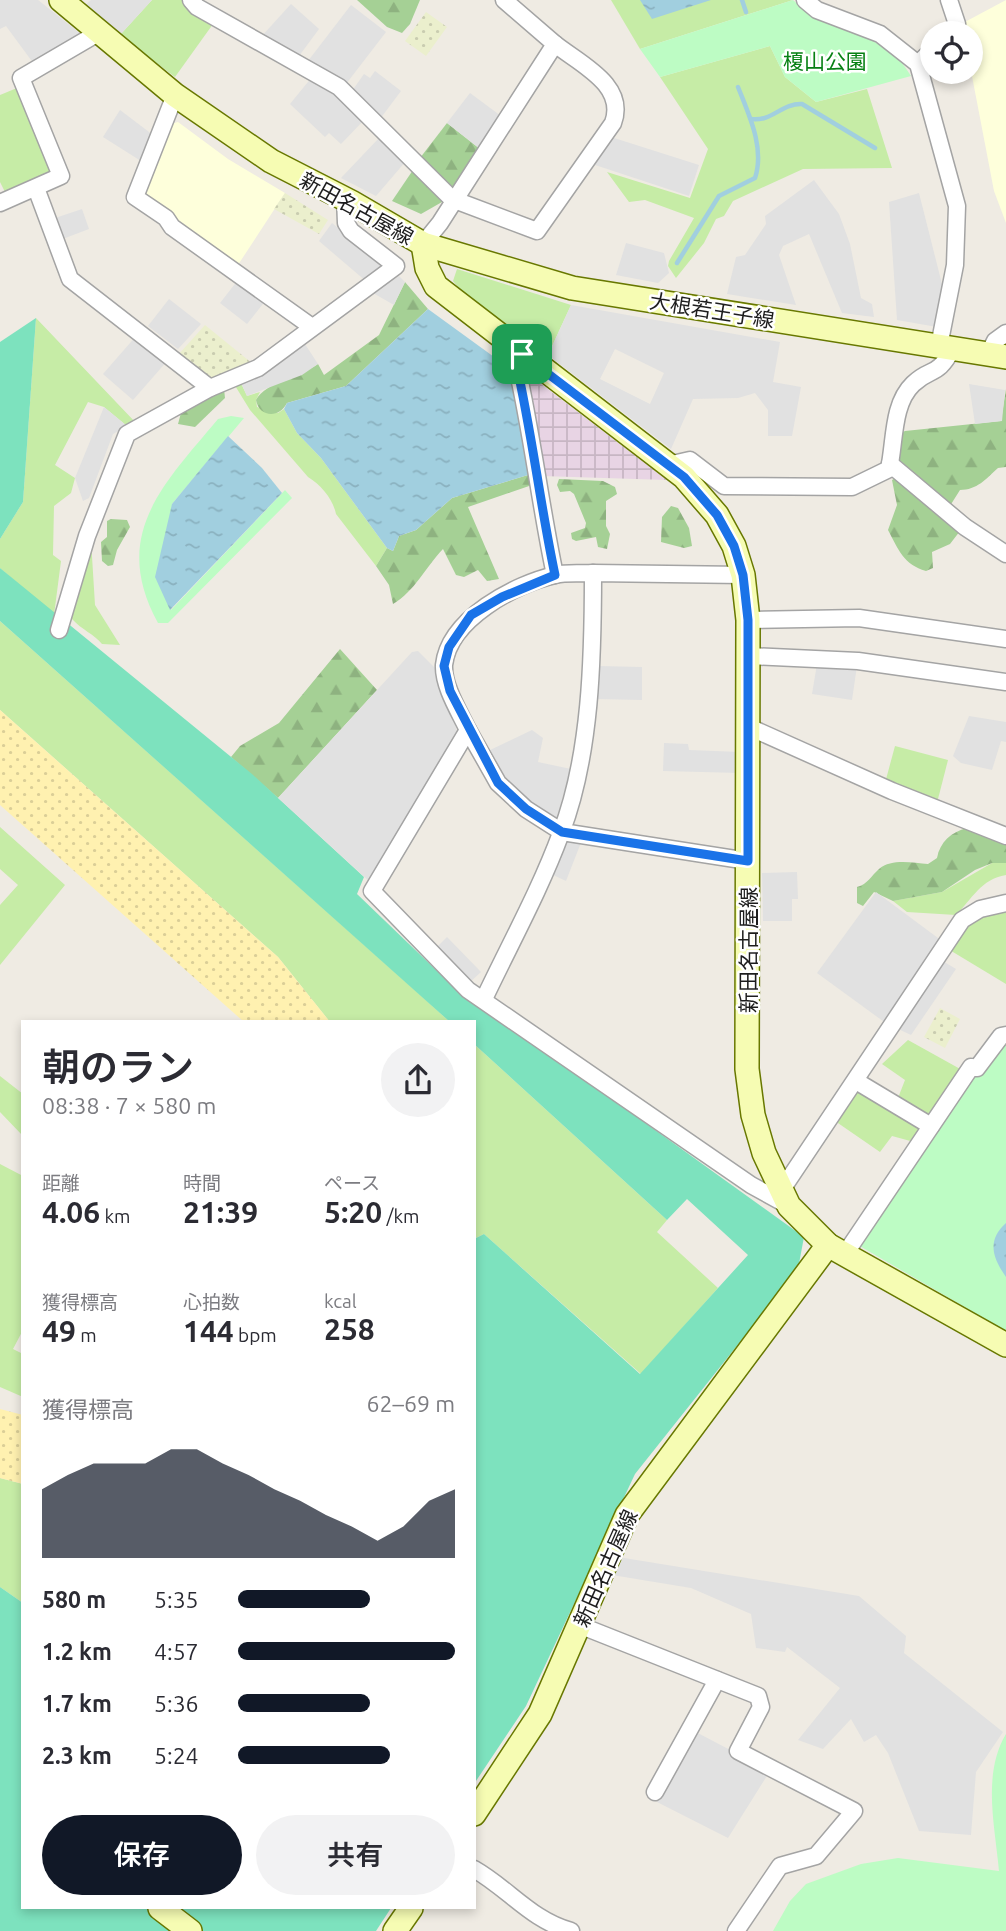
<!DOCTYPE html>
<html lang="ja">
<meta charset="utf-8">
<style>
body{margin:0;font-family:Ubuntu,"Noto Sans JP",sans-serif;background:#f2f2f3;color:#2b2b33;height:100vh;display:flex;flex-direction:column;font-size:26px;white-space:nowrap}
*{box-sizing:border-box;margin:0}
p{font-size:23px;color:#7c7c81}
.icon{flex:none;width:38px;height:38px;fill:none;stroke:currentColor;stroke-width:2;stroke-linecap:round;stroke-linejoin:round}
.map{position:relative;flex:1;overflow:hidden}
.side{position:absolute;left:21px;top:1020px;width:455px;height:889px;display:flex;flex-direction:column;background:#fff;border-radius:0px;box-shadow:0 4px 10px #0003}
.side>*{flex:none}
.fabs{position:absolute;left:920px;top:21px;display:grid;gap:14px}
.fabs a{display:grid;place-items:center;width:63px;height:63px;border-radius:50%;background:#fff;box-shadow:0 4px 10px #0003;font-size:35px}
.pin{position:absolute;display:grid;place-items:center;width:60px;height:60px;color:#fff;margin:-30px;border-radius:14px;box-shadow:0 4px 10px #0006}
.round{display:grid;place-items:center;flex:none;width:74px;height:74px;border-radius:37px;background:#f2f2f3}
.overview{display:flex;align-items:center;justify-content:space-between;height:119px;padding:0 21px}
h1{font-size:38px;font-weight:600;line-height:52px}
.metrics{display:grid;grid-template-columns:repeat(3,1fr);gap:10px;height:119px;padding:7px 21px}
.metrics div{display:grid;align-content:center}
.metrics b{font-size:30px;font-weight:600}
.metrics small{font-size:19px;font-weight:400}
.metrics p{font-size:19px}
.chart{height:196px;padding:14px 21px}
.chart p{display:flex;justify-content:space-between}
.chart svg{width:100%;height:126px;margin-top:7px;fill:#111827;opacity:.7}
.primary-button{display:flex;gap:14px;margin-top:auto;padding:14px 21px}
.primary-button a{flex:1;height:80px;border-radius:42px;background:#111827;color:#fff;font-size:28px;font-weight:600;line-height:80px;text-align:center}
.primary-button a+a{background:#f2f2f3;color:#2b2b33}
ul{padding:0 21px;list-style:none;font-size:23px}
li{display:grid;grid-template-columns:112px 84px 1fr;align-items:center;height:52px}
li i{height:18px;border-radius:9px;background:#111827}
.map>svg:first-child{display:block}
</style>
<div class="map">
<svg width="1006" height="1931" viewBox="0 0 1006 1931">
<defs>
<pattern id="industrial-grid" width="8" height="8" patternUnits="userSpaceOnUse" patternTransform="scale(1.75)"><rect width="8" height="8" fill="#e8d4e4"/><path d="M0 4h8M4 0v8" fill="none" stroke="#c7b6c3"/></pattern>
<pattern id="farmland-dots" width="8" height="8" patternUnits="userSpaceOnUse" patternTransform="scale(1.75)"><rect width="8" height="8" fill="#ebefcd"/><path d="M2 2h.1M6 6h.1" fill="none" stroke="#c9ccb0" stroke-width="1.8" stroke-linecap="round"/></pattern>
<pattern id="forest-firs" width="22" height="20" patternUnits="userSpaceOnUse" patternTransform="scale(1.75)"><rect width="22" height="20" fill="#a5d095"/><path d="M5 1l3.5 6h-7zM16 11l3.5 6h-7z" fill="#8eb280"/></pattern>
<pattern id="sand-dots" width="8" height="8" patternUnits="userSpaceOnUse" patternTransform="scale(1.75)"><rect width="8" height="8" fill="#fff1b0"/><path d="M2 2h.1M6 6h.1" fill="none" stroke="#dace97" stroke-width="1.8" stroke-linecap="round"/></pattern>
<pattern id="water-ripples" width="26" height="14" patternUnits="userSpaceOnUse" patternTransform="scale(1.75)"><rect width="26" height="14" fill="#a1cfdf"/><path d="M2 4q2-2 4 0t4 0M15 11q2-2 4 0t4 0" fill="none" stroke="#8ab1bf"/></pattern>
</defs>
<rect width="100%" height="100%" fill="#efebe3"/>
<polygon fill="url(#industrial-grid)" points="524,371 667,480 541,476"/>
<g fill="#feffdb">
<polygon points="1006,0 1006,223 994,191 976,97 971,71 971,33 965,33 963,23"/>
<polygon points="178,122 228,159 285,193 236,268 144,197 142,189 167,125"/>
</g>
<g fill="url(#farmland-dots)">
<polygon points="426,12 447,27 426,56 405,41"/>
<polygon points="285,193 328,220 319,234 274,209"/>
<polygon points="205,325 253,364 213,380 178,355"/>
<polygon points="940,1008 960,1019 945,1048 924,1037"/>
</g>
<g fill="#c6eca6">
<polygon points="152,0 184,0 213,24 175,77 120,35"/>
<polygon points="611,0 793,0 640,49"/>
<polygon points="770,46 785,77 816,102 867,89 892,168 803,169 733,201 724,216 716,219 704,243 676,278 668,266 669,261 694,218 645,200 629,202 607,172 690,198 708,149 660,77"/>
<polygon points="17,88 52,170 48,176 6,194 0,182 0,95"/>
<polygon points="457,269 571,305 548,355 463,293 453,281"/>
<polygon points="36,318 136,423 127,426 104,407 88,402 55,465 75,478 71,493 54,506 53,555 61,561 54,615 0,568 0,539 23,502"/>
<path d="M240 381 247 396 260 392 256 400 257 407 278 413 284 409 297 433 321 458 387 548 376 566 336 514C333 499 321 485 308 477L250 410 234 384Z"/>
<path d="M91 540 95 605 120 645 102 644C94 634 82 630 72 619L73 605Z"/>
<polygon points="0,621 418,993 450,1022 330,1022 278,957 0,710"/>
<polygon points="895,746 948,760 938,799 933,804 885,783"/>
<polygon points="0,827 65,885 0,965 0,905 18,885 0,869"/>
<path d="M992 863H1006V875C981 879 972 899 956 915L907 912 893 901 942 892Z"/>
<polygon points="1006,907 1006,984 948,949 973,920"/>
<polygon points="908,1040 962,1070 928,1118 898,1098 905,1080 882,1064"/>
<polygon points="474,1044 667,1220 657,1232 718,1288 641,1374 484,1234 474,1239"/>
<polygon points="0,1076 23,1094 23,1136 0,1112"/>
<polygon points="857,1084 925,1126 914,1142 892,1136 880,1152 835,1121"/>
<polygon points="0,1164 23,1176 23,1330 13,1349 23,1354 23,1397 0,1387"/>
<polygon points="0,1478 23,1484 23,1603 0,1587"/>
</g>
<g fill="url(#forest-firs)">
<polygon points="357,0 420,0 410,24 402,33 387,27"/>
<polygon points="447,123 480,149 454,191 420,158"/>
<polygon points="413,170 440,193 442,202 421,214 392,201"/>
<path d="M405 282 428 309 346 386 287 403C279 419 259 417 256 400 266 382 300 376 318 364L324 375 379 335Z"/>
<polygon points="224,389 225,398 195,427 178,424 182,409"/>
<path d="M1006 389V467L998 468C986 479 977 490 960 490L948 509 893 460 899 434 905 431 1001 421Z"/>
<path d="M528 475 532 485 468 507 499 579 487 581 478 570 464 577 456 575 443 549C425 568 415 591 393 604L389 585 376 566 387 548 393 551 399 536 416 530 452 498Z"/>
<path d="M897 477 960 531 950 544 932 552 933 568 926 571C904 565 898 549 888 530L897 505 892 480Z"/>
<polygon points="559,479 603,481 615,487 617,494 606,501 606,526 610,534 607,549 598,547 596,537 576,541 572,539 571,533 585,528 586,523 574,494 570,491 560,492 557,485"/>
<polygon points="671,506 678,508 689,528 692,546 684,548 661,542 662,517"/>
<polygon points="111,519 127,520 130,527 117,550 113,565 108,566 102,561 101,542 107,537 107,521"/>
<polygon points="340,649 377,690 278,798 231,757 240,746 279,723"/>
<path d="M967 828 1006 842V863H992L975 870 942 892 893 901 874 892 863 906 857 903V887C868 884 871 876 879 869 892 858 913 863 928 864L937 858C940 842 951 832 967 828Z"/>
</g>
<g fill="url(#sand-dots)">
<polygon points="0,710 278,957 330,1022 244,1022 0,805"/>
<polygon points="0,1409 23,1415 23,1484 0,1478"/>
</g>
<g fill="#bdfcc4">
<path d="M793 0C829 34 885 29 911 76L816 102 785 77 770 46 660 77 640 49Z"/>
<path d="M231 416 244 418 172 504 171 610 285 490 292 498 168 623H158C110 535 163 485 218 419Z"/>
<polygon points="1006,1040 1006,1331 858,1245 973,1074"/>
<path d="M1006 1734V1931H773L790 1901 806 1884 861 1864 898 1858 999 1871C995 1826 982 1774 1006 1734Z"/>
</g>
<g fill="#7de2be">
<polygon points="36,318 23,502 0,539 0,342"/>
<polygon points="0,568 252,774 364,877 357,894 459,992 505,1022 804,1237 798,1269 635,1474 526,1706 474,1784 474,1239 484,1234 640,1374 748,1255 687,1199 667,1220 474,1044 474,1022 450,1022 0,621"/>
<polygon points="0,1587 23,1603 23,1908 391,1908 376,1931 0,1931"/>
</g>
<g fill="#e1e1e1" fill-rule="evenodd">
<polygon points="0,0 38,0 82,35 34,64 6,26 0,29"/>
<polygon points="91,0 152,0 120,35 83,7"/>
<polygon points="291,4 319,29 299,56 261,37"/>
<polygon points="351,5 386,32 346,84 308,61"/>
<polygon points="375,71 401,91 380,119 352,91 364,74 370,78"/>
<polygon points="312,77 333,90 364,120 341,144 329,133 325,137 290,104"/>
<polygon points="470,93 501,116 480,149 447,123"/>
<polygon points="120,110 153,135 141,161 103,137"/>
<polygon points="380,137 406,161 376,196 341,178"/>
<polygon points="611,137 699,165 689,196 592,164"/>
<polygon points="814,180 839,214 850,244 861,298 872,304 874,317 842,313 809,234 783,246 779,255 796,305 727,294 736,257 745,255 766,224 765,216"/>
<polygon points="919,193 944,292 937,327 897,320 889,202"/>
<polygon points="82,209 89,229 60,240 52,219"/>
<polygon points="332,223 379,262 381,268 367,282 319,241"/>
<polygon points="626,243 664,253 669,273 658,283 616,275"/>
<polygon points="399,276 405,282 394,305 373,293"/>
<polygon points="238,280 266,300 247,324 220,303"/>
<polygon points="169,299 201,324 178,349 148,326"/>
<path d="M571 305 780 342 773 382 801 387 792 436H768V410L755 393 738 398 693 399 671 449 548 355ZM615 349 664 373 650 404 600 379Z"/>
<polygon points="137,335 168,360 133,400 103,374"/>
<polygon points="303,341 318,364 302,375 247,396 240,381"/>
<polygon points="969,384 1005,390 1002,421 975,424"/>
<polygon points="104,407 127,426 113,434 89,498 83,501 75,478"/>
<polygon points="418,651 439,672 457,731 370,882 278,798 412,652"/>
<polygon points="817,664 857,666 852,700 812,694"/>
<polygon points="598,666 642,667 642,700 595,699"/>
<polygon points="969,716 1006,722 1006,742 1001,741 992,770 961,763 953,756"/>
<polygon points="532,730 543,738 538,762 571,769 556,820 520,799 488,751"/>
<polygon points="664,743 688,744 689,750 740,752 740,773 663,771"/>
<polygon points="572,839 582,840 566,881 551,874 566,841"/>
<polygon points="797,872 798,899 792,899 792,921 763,921 762,873"/>
<polygon points="876,892 942,941 887,1024 817,973"/>
<polygon points="447,937 481,972 470,982 437,947"/>
<polygon points="941,960 956,969 911,1035 896,1028"/>
<polygon points="618,1557 859,1596 906,1636 904,1653 1003,1732 976,1772 971,1835 919,1831 888,1753 876,1735 864,1742 851,1719 823,1749 798,1740 840,1688 787,1647 785,1652 756,1648 751,1614 691,1588 612,1575"/>
<polygon points="694,1731 770,1771 728,1838 657,1802"/>
</g>
<g fill="url(#water-ripples)">
<polygon points="640,0 711,0 652,19"/>
<path d="M428 309 501 362 502 370C522 388 525 447 528 475L452 498 416 530 399 536 393 551 387 548 321 458 297 433 284 409 287 403 346 386Z"/>
<polygon points="228,436 262,468 282,493 170,610 155,577 172,504"/>
<path d="M1006 1223V1277C993 1258 986 1241 1006 1223Z"/>
</g>
<g fill="none" stroke-linecap="round" stroke-linejoin="round">
<g stroke="#a1cfdf" stroke-width="4.5">
<polyline points="742,0 746,12"/>
<path d="M751 119C772 122 782 103 802 104L875 148"/>
<path d="M677 263 719 196 755 178C765 148 749 115 738 87"/>
</g>
<g stroke="#a4a4a4" stroke-width="19">
<g id="street">
<path d="M191 0 197 7 339 87 452 199 537 231 613 123C627 85 580 64 555 44"/>
<polyline points="805,0 817,10 880,34 918,64 957,206 955,265 939,346"/>
<polyline points="948,33 957,24 949,0"/>
<polyline points="918,64 933,49"/>
<polyline points="175,95 135,197 166,218 172,227 312,327"/>
<polyline points="36,188 70,279 210,388"/>
<polyline points="0,203 61,176 21,78 98,33"/>
<polyline points="423,244 440,223 555,44 504,0"/>
<polyline points="989,353 995,341 1006,333"/>
<path d="M521 354 516 363C532 433 540 504 555 575"/>
<polyline points="890,464 965,527 1006,554"/>
<path d="M668 465 690 460 724 486 852 487 889 469C895 442 892 404 913 384 932 366 936 379 953 348"/>
<polyline points="748,620 859,618 1006,639"/>
<polyline points="59,630 87,536 127,434 210,388 258,368 396,266 351,231 346,223 345,198"/>
<polyline points="749,656 858,661 1006,682"/>
<polyline points="749,727 892,791 1006,836"/>
<path d="M468 730C459 711 443 686 444 665 449 619 515 584 555 575 567 572 581 574 593 573"/>
<polyline points="748,861 562,832 526,809 498,783 468,730 372,891 468,990 751,1185 789,1206"/>
<path d="M484 999C510 944 540 890 561 833 591 755 593 657 593 573L743 575"/>
<polyline points="856,1081 931,1126"/>
<polyline points="781,1191 962,920 980,909 1006,903"/>
<polyline points="845,1254 971,1067 977,1068 1001,1036 1006,1035"/>
<polyline points="579,1625 758,1696 761,1707 738,1751 854,1811 816,1856 780,1866 736,1931"/>
<polyline points="655,1792 717,1680"/>
<path d="M474 1869C509 1889 531 1920 571 1931"/>
</g>
</g>
<g stroke="#687800" stroke-width="26">
<g id="secondary">
<polyline points="61,0 175,95 271,161 351,202 423,244 572,288 1006,357"/>
<polyline points="423,244 427,268 436,286 684,477 717,515 734,546 743,575 748,620 747,1069 753,1115 764,1153 789,1206 828,1245 1006,1345"/>
<polyline points="474,1814 540,1714 627,1515 828,1245"/>
<polyline points="160,1908 190,1931"/>
<polyline points="395,1931 411,1908"/>
</g>
</g>
<use href="#street" stroke="#fff" stroke-width="16"/>
<use href="#secondary" stroke="#f6fcb3" stroke-width="23"/>
</g>
<g fill="none" stroke-linecap="round" stroke-linejoin="round">
<g stroke="#fff" stroke-width="14">
<path id="route" d="M522 354 684 477 717 515 734 546 743 575 748 620V861L562 832 526 809 498 783 450 691 444 666 449 647 471 615 502 597 555 575C540 504 532 433 516 363Z"/>
</g>
<use href="#route" stroke="#1a73e8" stroke-width="9"/>
</g>
<g text-anchor="middle" dominant-baseline="central" stroke-width="5" stroke-linejoin="round" paint-order="stroke">
<g font-size="21" fill="#078014" stroke="#fff">
<text x="825" y="61">榎山公園</text>
</g>
<g font-size="21" fill="#1d1d1d" stroke="#fff">
<text transform="translate(357 208) rotate(29)">新田名古屋線</text>
<text transform="translate(712 310) rotate(9)">大根若王子線</text>
<text transform="translate(748 950) rotate(-90)">新田名古屋線</text>
<text transform="translate(605 1568) rotate(-66)">新田名古屋線</text>
</g>
</g>
</svg>
<div class="fabs">
<a><svg class="icon" aria-label="locate" viewBox="0 0 24 24"><circle cx="12" cy="12" r="6"/><path d="M12 2v4M12 18v4M2 12h4M18 12h4"/></svg></a>
</div>
<div class="pin" style="left:522px;top:354px;background:#1e9e55"><svg class="icon" aria-label="arrive" viewBox="0 0 24 24"><path d="M6 21V4h12l-3 4 3 4H6"/></svg></div>
<section class="side">
<div class="overview"><div><h1>朝のラン</h1><p>08:38 · 7 × 580 m</p></div><a class="round"><svg class="icon" aria-label="share" viewBox="0 0 24 24"><path d="M12 15V3M7 8l5-5 5 5M5 13v7h14v-7"/></svg></a></div>
<div class="metrics">
<div><p>距離</p><b>4.06<small> km</small></b></div>
<div><p>時間</p><b>21:39</b></div>
<div><p>ペース</p><b>5:20<small> /km</small></b></div>
</div>
<div class="metrics">
<div><p>獲得標高</p><b>49<small> m</small></b></div>
<div><p>心拍数</p><b>144<small> bpm</small></b></div>
<div><p>kcal</p><b>258</b></div>
</div>
<div class="chart"><p><span>獲得標高</span>62–69 m</p>
<svg viewBox="0 0 160 44" preserveAspectRatio="none"><path d="M0 44V20L10 15L20 11L30 11L40 11L50 6L60 6L70 11L80 15L90 20L100 24L110 29L120 33L130 38L140 33L150 24L160 20V44z"/></svg>
</div>
<ul>
<li><b>580 m</b>5:35<i style="width:61%"></i></li>
<li><b>1.2 km</b>4:57<i style="width:100%"></i></li>
<li><b>1.7 km</b>5:36<i style="width:61%"></i></li>
<li><b>2.3 km</b>5:24<i style="width:70%"></i></li>
</ul>
<div class="primary-button"><a>保存</a><a>共有</a></div>
</section>
</div>
